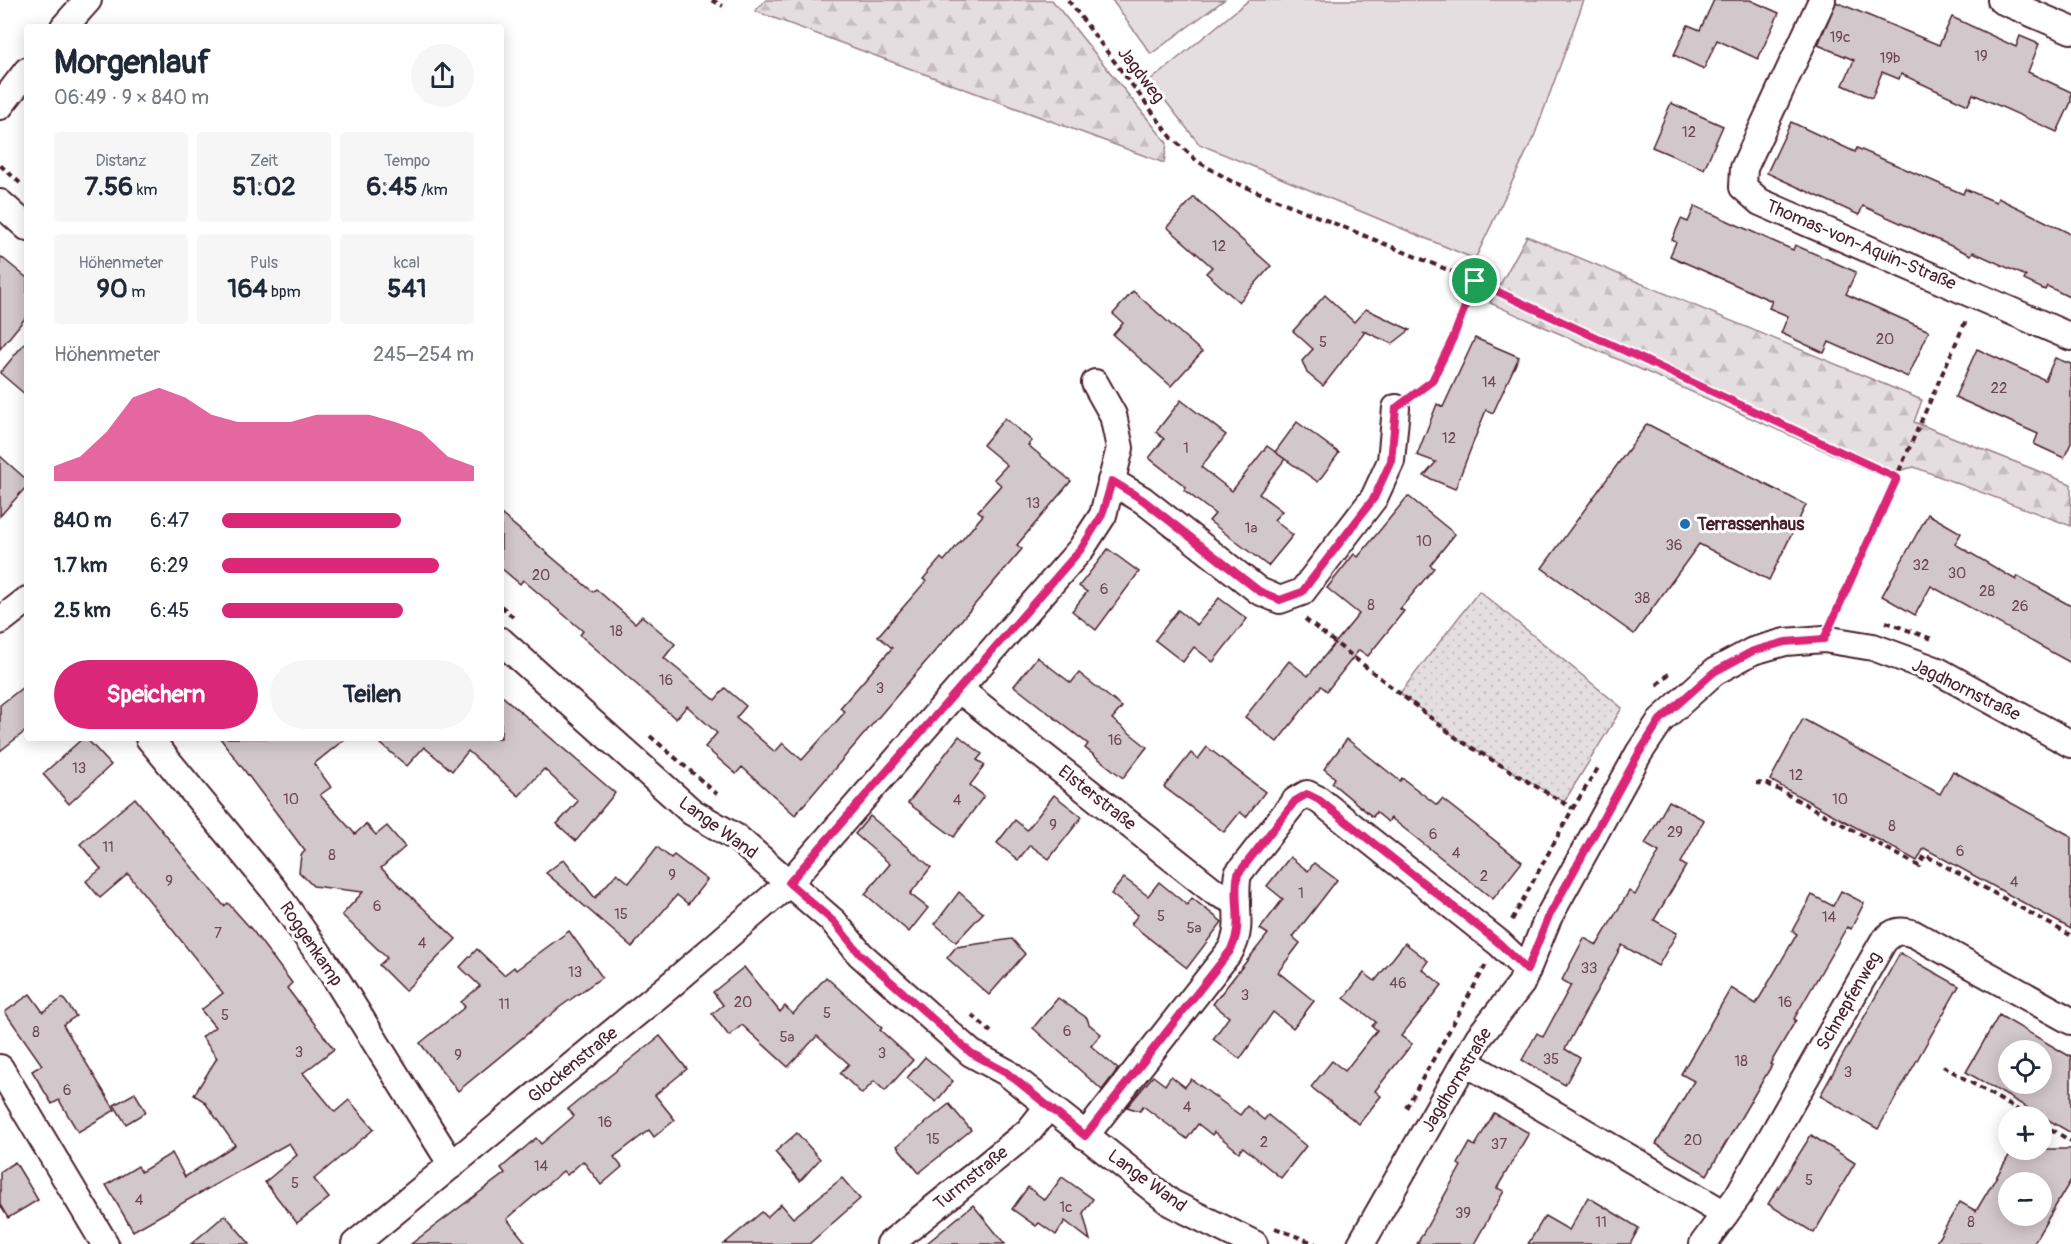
<!DOCTYPE html>
<html lang="de">
<meta charset="utf-8">
<style>
body{margin:0;font-family:Pangolin,sans-serif;background:#f6f6f7;color:#1f2937;height:100vh;display:flex;flex-direction:column;font-size:22px;white-space:nowrap}
*{box-sizing:border-box;margin:0}
p{font-size:20px;color:#747a83}
.icon{flex:none;width:33px;height:33px;fill:none;stroke:currentColor;stroke-width:2;stroke-linecap:round;stroke-linejoin:round}
.map{position:relative;flex:1;overflow:hidden}
.side{position:absolute;left:24px;top:24px;width:480px;height:717px;display:flex;flex-direction:column;background:#fff;border-radius:6px;box-shadow:0 3px 15px #0003}
.side>*{flex:none}
.controls{position:absolute;left:1998px;top:1040px;display:grid;gap:12px}
.controls a{display:grid;place-items:center;width:54px;height:54px;border-radius:50%;background:#fff;box-shadow:0 3px 15px #0003;font-size:30px}
.pin{position:absolute;display:grid;place-items:center;width:51px;height:51px;color:#fff;margin:-26px;border:3px solid #fff;border-radius:50%;box-shadow:0 2px 6px #0007}
.round{display:grid;place-items:center;flex:none;width:63px;height:63px;border-radius:32px;background:#f6f6f7}
.summary{display:flex;align-items:center;justify-content:space-between;height:102px;padding:0 30px}
h1{font-size:33px;font-weight:700;line-height:45px}
.metrics{display:grid;grid-template-columns:repeat(3,1fr);gap:9px;height:102px;padding:6px 30px}
.metrics div{display:grid;align-content:center;border-radius:6px;background:#f6f6f7;text-align:center}
.metrics b{font-size:26px;font-weight:700}
.metrics small{font-size:16px;font-weight:400}
.metrics p{font-size:16px}
.chart{height:168px;padding:12px 30px}
.chart p{display:flex;justify-content:space-between}
.chart svg{width:100%;height:108px;margin-top:6px;fill:#db2777;opacity:.7}
.action{display:flex;gap:12px;margin-top:auto;padding:12px 30px}
.action a{flex:1;height:69px;border-radius:36px;background:#db2777;color:#fff;font-size:24px;font-weight:700;line-height:69px;text-align:center}
.action a+a{background:#f6f6f7;color:#1f2937}
ul{padding:0 30px;list-style:none;font-size:20px}
li{display:grid;grid-template-columns:96px 72px 1fr;align-items:center;height:45px}
li i{height:15px;border-radius:8px;background:#db2777}
.map>svg:first-child{display:block}
</style>
<div class="map">
<svg width="2071" height="1244" viewBox="0 0 2071 1244">
<defs>
<pattern id="forest-firs" width="22" height="20" patternUnits="userSpaceOnUse" patternTransform="scale(1.5)"><rect width="22" height="20" fill="#e5dee0"/><path d="M5 1l3.5 6h-7zM16 11l3.5 6h-7z" fill="#c6bec0"/></pattern>
<pattern id="park-dots" width="8" height="8" patternUnits="userSpaceOnUse" patternTransform="scale(1.5)"><rect width="8" height="8" fill="#e5dee0"/><path d="M2 2h.1M6 6h.1" fill="none" stroke="#c6bec0" stroke-width="1.8" stroke-linecap="round"/></pattern>
</defs>
<rect width="100%" height="100%" fill="#fff"/>
<filter id="ink" filterUnits="userSpaceOnUse"><feTurbulence type="fractalNoise" baseFrequency=".0167" numOctaves="2"/><feDisplacementMap in="SourceGraphic" scale="12" xChannelSelector="R" yChannelSelector="G"/><feConvolveMatrix kernelMatrix="1 2 1 2 8 2 1 2 1" color-interpolation-filters="sRGB"/></filter>
<g filter="url(#ink)">
<g fill="#e5dee0" stroke="#987e86" stroke-width="1.5">
<polygon points="1112,0 1224,0 1151,54"/>
<polygon points="1249,0 1584,0 1535,134 1475,259 1199,144 1150,81"/>
</g>
<g fill="url(#forest-firs)" stroke="#987e86" stroke-width="1.5">
<polygon points="766,0 1052,0 1167,143 1164,163 755,11"/>
<polygon points="1527,236 1922,400 1914,422 2071,484 2071,526 1914,467 1880,475 1490,303"/>
</g>
<polygon fill="url(#park-dots)" stroke="#987e86" stroke-width="1.5" points="1479,591 1622,708 1564,802 1459,740 1400,693"/>
<g fill="#d2c7cb" stroke="#4a1f2b" stroke-width="1.5" fill-rule="evenodd">
<polygon points="1714,0 1750,0 1779,13 1758,59 1717,40 1704,69 1674,55 1688,25 1700,30"/>
<polygon points="1836,2 1939,45 1952,17 2016,47 2020,36 2039,44 2028,72 2071,92 2071,102 2057,132 1973,94 1968,105 1901,74 1899,79 1882,72 1872,98 1843,85 1854,60 1818,45"/>
<polygon points="1671,103 1723,126 1704,169 1652,147"/>
<polygon points="1791,122 1855,152 1857,148 1963,194 1965,189 1996,202 1998,198 2071,234 2071,298 2047,286 2045,290 2024,280 2026,276 1973,252 1971,255 1863,206 1859,215 1767,173"/>
<polygon points="1194,197 1271,266 1239,302 1206,273 1212,267 1167,227"/>
<polygon points="1695,206 1793,250 1795,245 1856,272 1846,294 1929,331 1908,377 1829,342 1824,353 1781,333 1788,316 1769,308 1772,301 1670,256 1676,242 1672,240 1681,219 1688,222"/>
<polygon points="0,256 27,278 27,316 0,349"/>
<polygon points="1133,291 1202,352 1171,386 1113,335 1123,323 1113,314"/>
<polygon points="1325,295 1354,322 1366,309 1410,330 1392,344 1362,330 1365,332 1323,386 1307,373 1302,361 1313,349 1293,331"/>
<polygon points="1475,338 1519,357 1493,413 1486,410 1455,489 1424,476 1436,462 1417,455 1437,404 1443,407"/>
<polygon points="27,340 27,396 0,373"/>
<polygon points="1977,349 2045,380 2055,358 2071,364 2071,443 2064,458 2034,444 2038,434 1955,397"/>
<polygon points="1181,400 1226,435 1201,467 1232,491 1267,446 1285,459 1259,494 1282,511 1274,520 1293,535 1268,566 1209,521 1215,514 1184,490 1186,487 1149,458 1164,439 1156,432"/>
<polygon points="1005,418 1032,441 1028,445 1071,481 1017,545 1022,549 795,815 742,767 736,774 705,747 717,733 687,706 676,719 580,635 583,631 523,580 520,584 501,568 501,514 593,592 596,589 635,623 642,616 675,644 664,658 715,700 725,688 746,706 736,718 775,752 783,743 802,760 845,712 840,708 892,648 878,636 926,581 923,579 941,558 944,561 983,515 978,511 1001,485 994,479 1007,465 983,445"/>
<polygon points="1297,422 1339,453 1318,482 1275,452"/>
<polygon points="1647,424 1806,505 1769,580 1699,544 1634,634 1542,568"/>
<polygon points="0,456 27,480 27,486 0,516"/>
<polygon points="1408,496 1455,534 1430,565 1434,568 1400,609 1404,611 1368,656 1359,650 1327,691 1321,686 1277,742 1245,717 1289,661 1308,676 1359,614 1327,588 1354,554 1358,557"/>
<polygon points="1928,514 1961,533 1955,544 2016,580 2018,576 2071,606 2071,663 1931,586 1915,615 1882,596"/>
<polygon points="1108,549 1139,572 1096,630 1072,611 1087,592 1079,586"/>
<polygon points="1219,598 1247,619 1213,662 1194,647 1183,662 1155,640 1178,610 1197,625"/>
<polygon points="1037,657 1071,683 1079,673 1122,707 1112,719 1147,747 1123,778 1085,748 1088,744 1014,686"/>
<polygon points="27,684 27,730 0,751 0,705"/>
<polygon points="501,695 615,793 576,841 557,824 578,801 544,769 519,796 468,751 452,771 424,747 407,766 374,738 501,738"/>
<polygon points="1803,719 1940,794 1953,771 2071,836 2071,929 1924,848 1917,861 1770,780"/>
<polygon points="959,736 982,754 977,760 985,765 970,785 984,796 954,837 908,803"/>
<polygon points="83,738 86,738 111,765 69,804 43,774"/>
<polygon points="220,738 346,738 314,764 331,787 320,795 355,834 366,824 376,835 387,826 405,847 381,868 456,939 405,991 379,965 387,958 342,915 363,892 313,886 299,872 301,855 305,851"/>
<polygon points="1347,739 1400,781 1402,778 1437,805 1442,799 1522,862 1493,899 1391,818 1388,822 1376,812 1373,817 1332,783 1335,778 1324,769"/>
<polygon points="1207,747 1265,792 1246,817 1240,812 1224,832 1164,787 1191,753 1198,759"/>
<polygon points="1054,795 1082,817 1049,859 1030,845 1018,860 997,843 1015,820 1027,830"/>
<polygon points="135,798 224,906 228,903 253,931 292,983 287,988 334,1049 303,1073 335,1112 349,1100 374,1129 314,1179 329,1198 297,1223 265,1182 297,1155 289,1143 133,1231 106,1185 138,1166 141,1172 172,1153 185,1177 235,1145 204,1101 194,1095 217,1058 202,1037 215,1027 201,1010 223,993 128,874 100,898 86,881 101,869 80,844"/>
<polygon points="1669,801 1704,820 1681,863 1686,866 1654,920 1677,933 1658,966 1622,945 1565,1049 1580,1058 1565,1085 1522,1060 1537,1033 1543,1037 1571,985 1562,980 1584,938 1597,945 1629,891 1635,895 1659,852 1645,844"/>
<polygon points="870,816 931,867 910,894 928,908 909,932 865,894 890,864 855,834"/>
<polygon points="657,847 671,858 674,855 707,880 688,904 677,895 632,947 546,873 564,859 595,898 617,873 629,883"/>
<polygon points="1290,857 1308,871 1314,863 1337,880 1293,937 1300,943 1278,972 1314,1001 1293,1028 1273,1012 1240,1059 1213,1039 1229,1017 1213,1004 1268,934 1260,929 1283,899 1267,886"/>
<polygon points="1124,878 1148,896 1159,882 1187,905 1192,898 1222,922 1187,968 1131,924 1138,915 1111,894"/>
<polygon points="1841,891 1864,903 1851,929 1847,927 1794,1019 1796,1020 1770,1064 1772,1065 1707,1175 1656,1144 1694,1081 1681,1074 1731,988 1756,1004 1797,934 1792,931 1812,895 1833,906"/>
<polygon points="959,892 983,913 956,942 935,924"/>
<polygon points="569,931 602,977 560,1007 458,1091 420,1043 465,1007 461,1002 480,986 460,967 477,949 504,975 514,967 516,970"/>
<polygon points="1012,939 1025,954 989,995 947,958 956,947"/>
<polygon points="1405,943 1428,961 1422,969 1442,985 1401,1036 1412,1044 1375,1091 1381,1096 1359,1124 1311,1087 1332,1061 1345,1071 1377,1030 1372,1026 1376,1022 1344,998 1364,973 1375,981"/>
<polygon points="1900,953 1959,986 1878,1129 1820,1096"/>
<polygon points="744,967 780,1012 785,1006 793,1014 826,977 882,1028 880,1030 913,1060 885,1091 874,1081 862,1094 840,1073 849,1064 817,1036 788,1067 742,1025 729,1036 712,1014 723,1005 713,992"/>
<polygon points="30,994 43,1012 63,998 76,1016 63,1025 115,1110 78,1132 59,1100 52,1104 32,1071 42,1065 5,1012"/>
<polygon points="1058,998 1087,1018 1089,1024 1101,1034 1091,1046 1118,1069 1102,1090 1033,1028"/>
<path d="M1999 1015 2071 1057V1133L1966 1072ZM2008 1050H2042V1083H2008Z"/>
<polygon points="660,1036 687,1069 655,1095 675,1120 654,1137 649,1130 614,1157 622,1167 601,1185 583,1161 567,1175 563,1171 507,1219 527,1244 411,1244 505,1173 501,1168 536,1138 541,1144 574,1116 568,1109"/>
<polygon points="925,1057 953,1081 936,1102 907,1078"/>
<polygon points="1153,1076 1165,1085 1171,1076 1185,1087 1191,1079 1240,1115 1247,1106 1264,1120 1268,1115 1306,1146 1281,1178 1243,1147 1239,1152 1214,1132 1212,1135 1198,1124 1187,1139 1143,1106 1140,1111 1127,1107"/>
<polygon points="135,1093 146,1112 126,1124 114,1105"/>
<polygon points="949,1104 971,1130 919,1173 897,1146"/>
<polygon points="1494,1113 1529,1133 1497,1188 1504,1191 1474,1244 1417,1244 1461,1166 1458,1164 1470,1143 1475,1146"/>
<polygon points="797,1133 820,1159 800,1181 775,1152"/>
<polygon points="1811,1135 1855,1163 1814,1233 1768,1204"/>
<path d="M2013 1149H2071V1180L2033 1244H1935L1960 1202 1976 1211ZM2008 1182H2042V1215H2008Z"/>
<polygon points="15,1162 38,1200 8,1218 0,1205 0,1172"/>
<polygon points="1062,1177 1093,1199 1083,1213 1090,1240 1065,1221 1056,1235 1039,1223 1036,1226 1012,1209 1028,1187 1045,1200"/>
<polygon points="842,1178 860,1199 809,1244 724,1244 762,1212 767,1217 781,1204 793,1218"/>
<polygon points="1588,1197 1639,1228 1630,1244 1528,1244 1545,1216 1569,1230"/>
<polygon points="973,1205 1005,1244 926,1244"/>
<polygon points="225,1215 250,1244 191,1244"/>
</g>
<g fill="none" stroke-linecap="round" stroke-linejoin="round">
<g stroke="#4a1f2b" stroke-width="30">
<g id="minor">
<polyline points="1822,0 1744,168 1743,187 1760,202 2071,337"/>
<polyline points="2001,0 2071,30"/>
<polyline points="64,27 88,0"/>
<polyline points="0,106 27,71"/>
<polyline points="0,203 27,227"/>
<polyline points="1111,481 1143,500 1259,591 1280,600 1302,592 1374,498 1391,461 1396,408"/>
<polyline points="0,621 27,600"/>
<polyline points="501,641 692,812 737,838 834,922 860,954 971,1053 1006,1072 1171,1203 1254,1244"/>
<polyline points="960,690 1215,892 1237,902"/>
<polyline points="149,738 274,890 333,974 452,1165"/>
<polyline points="1465,1062 1725,1214"/>
<polyline points="0,1068 105,1244"/>
<path d="M1085 1136 1230 951C1245 926 1232 900 1238 874L1295 801 1307 794 1319 800 1499 943 1527 970"/>
<polyline points="355,1244 667,988 789,883 1081,549 1103,515 1120,448 1113,415 1095,383"/>
<polyline points="890,1244 1029,1131 1048,1107"/>
<polyline points="1361,1244 1479,1037 1521,984 1548,918 1639,753 1661,720 1714,672 1753,651 1785,642 1824,639 1873,647 1938,671 2071,744"/>
<path d="M1703 1244 1738 1196 1883 942C1893 931 1900 929 1914 934L2071 1021"/>
</g>
</g>
<g stroke="#4a1f2b" stroke-width="4" stroke-dasharray="6 4.5" stroke-linecap="butt">
<polyline points="712,0 723,6"/>
<polyline points="1068,0 1172,138 1197,161 1231,181 1475,281 1897,478"/>
<polyline points="0,165 20,183"/>
<polyline points="1416,393 1432,381 1453,338 1475,281"/>
<polyline points="501,606 513,617"/>
<polyline points="1835,615 1967,318"/>
<polyline points="1305,619 1459,740 1572,808"/>
<polyline points="1886,622 1932,639"/>
<polyline points="1657,685 1671,672"/>
<polyline points="650,736 717,794"/>
<polyline points="1756,783 1768,784 1919,866 1925,855 2070,935"/>
<polyline points="1512,920 1573,808 1600,765"/>
<polyline points="972,1015 991,1032"/>
<polyline points="1943,1066 2028,1116"/>
<polyline points="1406,1108 1486,965"/>
<polyline points="2042,1124 2071,1141"/>
<polyline points="1275,1228 1316,1244"/>
</g>
<use href="#minor" stroke="#fff" stroke-width="26"/>
</g>
</g>
<g fill="none" stroke-linecap="round" stroke-linejoin="round" filter="url(#ink)">
<g stroke="#fff" stroke-width="12">
<path id="route" d="M1475 281 1897 478 1824 639 1785 642 1753 651 1714 672 1660 720 1639 753 1548 918 1527 970 1499 943 1319 800 1307 794 1295 801 1238 874C1232 900 1245 926 1230 951L1085 1136 1006 1072 971 1053 860 954 834 922 789 883 1081 549 1102 515 1112 481 1143 500 1259 591 1280 600 1302 592 1374 498 1391 461 1396 408 1432 381 1453 338Z"/>
</g>
<use href="#route" stroke="#db2777" stroke-width="8"/>
</g>
<circle fill="#1f6fb2" stroke="#fff" stroke-width="2" cx="1685" cy="524" r="6"/>
<g text-anchor="middle" dominant-baseline="central" stroke-width="6" stroke-linejoin="round" paint-order="stroke">
<g font-size="15" fill="#6c4953">
<text x="1840" y="37">19c</text>
<text x="1981" y="56">19</text>
<text x="1890" y="58">19b</text>
<text x="1689" y="132">12</text>
<text x="1219" y="246">12</text>
<text x="1885" y="339">20</text>
<text x="1323" y="342">5</text>
<text x="1489" y="382">14</text>
<text x="1999" y="388">22</text>
<text x="1449" y="438">12</text>
<text x="1186" y="448">1</text>
<text x="1033" y="503">13</text>
<text x="1251" y="528">1a</text>
<text x="1424" y="541">10</text>
<text x="1674" y="545">36</text>
<text x="1921" y="565">32</text>
<text x="1957" y="573">30</text>
<text x="541" y="575">20</text>
<text x="1104" y="589">6</text>
<text x="1987" y="591">28</text>
<text x="1642" y="598">38</text>
<text x="1371" y="605">8</text>
<text x="2020" y="606">26</text>
<text x="616" y="631">18</text>
<text x="666" y="680">16</text>
<text x="880" y="688">3</text>
<text x="1115" y="740">16</text>
<text x="79" y="768">13</text>
<text x="1796" y="775">12</text>
<text x="291" y="799">10</text>
<text x="1840" y="799">10</text>
<text x="957" y="800">4</text>
<text x="1053" y="825">9</text>
<text x="1892" y="826">8</text>
<text x="1675" y="832">29</text>
<text x="1433" y="834">6</text>
<text x="108" y="847">11</text>
<text x="1960" y="851">6</text>
<text x="1456" y="853">4</text>
<text x="332" y="855">8</text>
<text x="672" y="875">9</text>
<text x="1484" y="876">2</text>
<text x="169" y="881">9</text>
<text x="2014" y="882">4</text>
<text x="1301" y="893">1</text>
<text x="377" y="906">6</text>
<text x="621" y="914">15</text>
<text x="1161" y="916">5</text>
<text x="1829" y="917">14</text>
<text x="1194" y="928">5a</text>
<text x="218" y="933">7</text>
<text x="422" y="943">4</text>
<text x="1589" y="968">33</text>
<text x="575" y="972">13</text>
<text x="1398" y="983">46</text>
<text x="1245" y="995">3</text>
<text x="743" y="1002">20</text>
<text x="1785" y="1002">16</text>
<text x="504" y="1004">11</text>
<text x="827" y="1013">5</text>
<text x="225" y="1015">5</text>
<text x="1067" y="1031">6</text>
<text x="36" y="1032">8</text>
<text x="787" y="1037">5a</text>
<text x="299" y="1052">3</text>
<text x="882" y="1053">3</text>
<text x="458" y="1055">9</text>
<text x="1551" y="1059">35</text>
<text x="1741" y="1061">18</text>
<text x="1848" y="1072">3</text>
<text x="67" y="1090">6</text>
<text x="1187" y="1107">4</text>
<text x="605" y="1122">16</text>
<text x="933" y="1139">15</text>
<text x="1693" y="1140">20</text>
<text x="1264" y="1142">2</text>
<text x="1499" y="1144">37</text>
<text x="541" y="1166">14</text>
<text x="1809" y="1180">5</text>
<text x="295" y="1183">5</text>
<text x="139" y="1200">4</text>
<text x="1066" y="1207">1c</text>
<text x="1463" y="1213">39</text>
<text x="1601" y="1222">11</text>
<text x="1971" y="1222">8</text>
</g>
<g font-size="18" fill="#4a1f2b" stroke="#fff">
<text transform="translate(1141 75) rotate(53)">Jagdweg</text>
<text transform="translate(1861 245) rotate(23)">Thomas-von-Aquin-Straße</text>
<text transform="translate(1966 690) rotate(26)">Jagdhornstraße</text>
<text transform="translate(1097 798) rotate(38)">Elsterstraße</text>
<text transform="translate(718 828) rotate(36)">Lange Wand</text>
<text transform="translate(311 944) rotate(56)">Roggenkamp</text>
<text transform="translate(1849 1001) rotate(-60)">Schnepfenweg</text>
<text transform="translate(573 1065) rotate(-39)">Glockenstraße</text>
<text transform="translate(1457 1080) rotate(-59)">Jagdhornstraße</text>
<text transform="translate(971 1178) rotate(-39)">Turmstraße</text>
<text transform="translate(1147 1181) rotate(36)">Lange Wand</text>
</g>
<g font-size="18" font-weight="bold" fill="#4a1f2b" stroke="#fff" text-anchor="start">
<text x="1697" y="524">Terrassenhaus</text>
</g>
</g>
</svg>
<div class="controls">
<a><svg class="icon" aria-label="locate" viewBox="0 0 24 24"><circle cx="12" cy="12" r="6"/><path d="M12 2v4M12 18v4M2 12h4M18 12h4"/></svg></a>
<a>+</a>
<a>−</a>
</div>
<div class="pin" style="left:1475px;top:281px;background:#1e9e55"><svg class="icon" aria-label="arrive" viewBox="0 0 24 24"><path d="M6 21V4h12l-3 4 3 4H6"/></svg></div>
<section class="side">
<div class="summary"><div><h1>Morgenlauf</h1><p>06:49 · 9 × 840 m</p></div><a class="round"><svg class="icon" aria-label="share" viewBox="0 0 24 24"><path d="M12 15V3M7 8l5-5 5 5M5 13v7h14v-7"/></svg></a></div>
<div class="metrics">
<div><p>Distanz</p><b>7.56<small> km</small></b></div>
<div><p>Zeit</p><b>51:02</b></div>
<div><p>Tempo</p><b>6:45<small> /km</small></b></div>
</div>
<div class="metrics">
<div><p>Höhenmeter</p><b>90<small> m</small></b></div>
<div><p>Puls</p><b>164<small> bpm</small></b></div>
<div><p>kcal</p><b>541</b></div>
</div>
<div class="chart"><p><span>Höhenmeter</span>245–254 m</p>
<svg viewBox="0 0 160 44" preserveAspectRatio="none"><path d="M0 44V38L10 34L20 24L30 10L40 6L50 10L60 17L70 20L80 20L90 20L100 17L110 17L120 17L130 20L140 24L150 34L160 38V44z"/></svg>
</div>
<ul>
<li><b>840 m</b>6:47<i style="width:71%"></i></li>
<li><b>1.7 km</b>6:29<i style="width:86%"></i></li>
<li><b>2.5 km</b>6:45<i style="width:72%"></i></li>
</ul>
<div class="action"><a>Speichern</a><a>Teilen</a></div>
</section>
</div>
